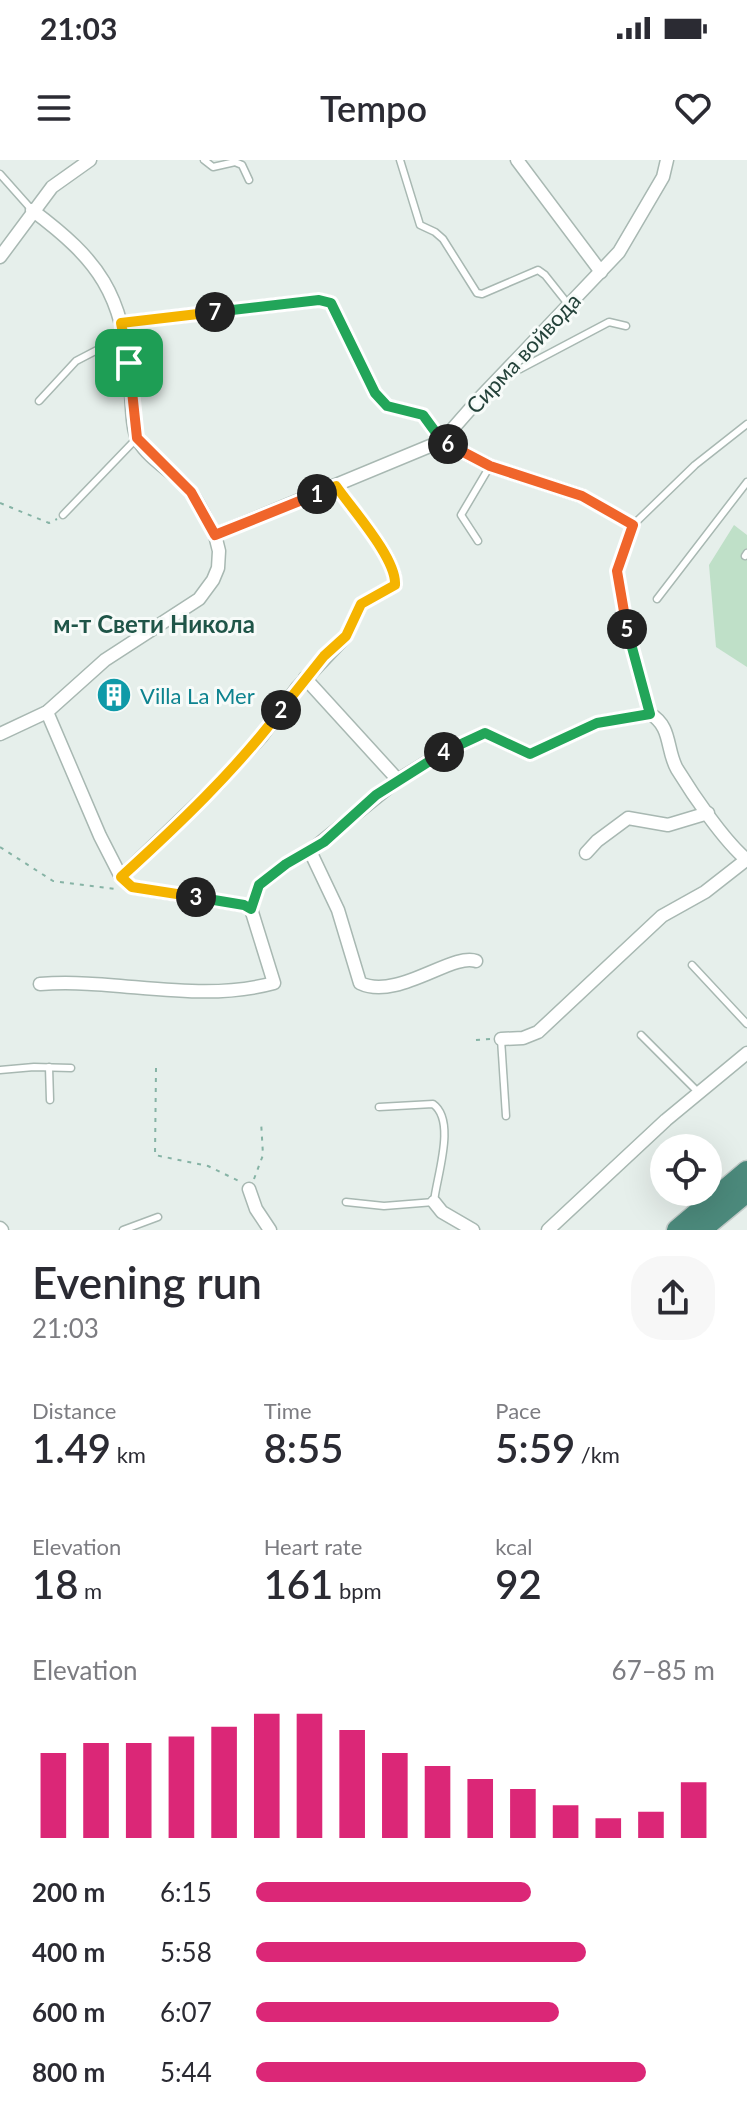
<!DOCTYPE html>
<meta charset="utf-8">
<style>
body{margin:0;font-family:Lato,sans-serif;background:#f7f7f7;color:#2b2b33;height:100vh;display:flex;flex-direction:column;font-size:30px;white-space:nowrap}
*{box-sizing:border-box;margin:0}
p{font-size:26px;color:#7c7c81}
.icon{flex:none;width:44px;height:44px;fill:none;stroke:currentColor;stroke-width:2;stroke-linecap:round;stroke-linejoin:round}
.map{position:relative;height:1070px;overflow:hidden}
.drawer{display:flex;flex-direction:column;background:#fff;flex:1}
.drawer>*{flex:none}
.controls{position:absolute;left:650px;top:974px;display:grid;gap:16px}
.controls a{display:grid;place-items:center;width:72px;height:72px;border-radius:50%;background:#fff;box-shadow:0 8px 32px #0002;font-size:40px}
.pin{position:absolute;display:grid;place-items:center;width:68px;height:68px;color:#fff;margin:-34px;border-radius:16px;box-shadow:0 4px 12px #0006}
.km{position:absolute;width:40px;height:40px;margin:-20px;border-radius:50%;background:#222;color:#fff;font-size:22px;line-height:40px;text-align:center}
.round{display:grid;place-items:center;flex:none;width:84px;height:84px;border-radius:32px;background:#f7f7f7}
.head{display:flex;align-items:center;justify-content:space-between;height:136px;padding:0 32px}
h1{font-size:44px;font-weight:600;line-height:60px}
.metrics{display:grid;grid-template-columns:repeat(3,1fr);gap:12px;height:136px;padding:8px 32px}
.metrics div{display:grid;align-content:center}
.metrics b{font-size:40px;font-weight:600}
.metrics small{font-size:22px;font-weight:400}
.metrics p{font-size:22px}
.chart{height:224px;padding:16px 32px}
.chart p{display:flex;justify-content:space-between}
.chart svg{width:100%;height:144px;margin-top:8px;stroke:#db2777;stroke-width:6}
ul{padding:0 32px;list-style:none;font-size:26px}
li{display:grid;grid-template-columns:128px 96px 1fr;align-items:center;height:60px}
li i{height:20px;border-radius:10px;background:#db2777}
.status{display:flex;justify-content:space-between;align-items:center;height:56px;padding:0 40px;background:#fff;direction:ltr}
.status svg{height:22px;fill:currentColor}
header{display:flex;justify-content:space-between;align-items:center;height:104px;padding:0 32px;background:#fff;font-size:36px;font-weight:600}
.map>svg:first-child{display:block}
</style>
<div class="status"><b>21:03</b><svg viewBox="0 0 49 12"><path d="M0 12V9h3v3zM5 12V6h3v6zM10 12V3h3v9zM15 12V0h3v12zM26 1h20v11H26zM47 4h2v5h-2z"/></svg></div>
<header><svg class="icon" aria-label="menu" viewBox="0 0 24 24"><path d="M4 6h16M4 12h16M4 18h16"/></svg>Tempo<svg class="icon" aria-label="heart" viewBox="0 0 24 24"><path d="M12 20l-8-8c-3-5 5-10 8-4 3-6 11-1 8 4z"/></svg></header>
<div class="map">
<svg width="747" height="1070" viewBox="0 0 747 1070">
<rect width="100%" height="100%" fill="#e6efeb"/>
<polygon fill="#bfe0c8" points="734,365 747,375 747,507 716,487 709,405"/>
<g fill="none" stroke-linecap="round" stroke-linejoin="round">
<g stroke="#a8b8b2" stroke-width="9">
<g id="service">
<polyline points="204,0 213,7 235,2 242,5 249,20"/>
<polyline points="400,0 420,65 435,72 443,79 477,133 482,134 538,110 545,115 568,144"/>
<polyline points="0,14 32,50"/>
<polyline points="509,208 520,209 609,162 626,166"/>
<polyline points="39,241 76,201 124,176"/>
<polyline points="63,355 137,278"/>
<polyline points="478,381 461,355 490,306"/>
<polyline points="745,396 747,393"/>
<polyline points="657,439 747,322"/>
<polyline points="650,554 623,454 617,411 633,365 695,305 747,264"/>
<polyline points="692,805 747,864"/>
<polyline points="641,875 698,932"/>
<polyline points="501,879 506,956"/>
<polyline points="49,907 50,940"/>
<polyline points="0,910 34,907 71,908"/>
<path d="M346 1042 384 1046 434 1042C436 1018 457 961 433 944L379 947"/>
<polyline points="123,1070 158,1057"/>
</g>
</g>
<g stroke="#a8b8b2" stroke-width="15">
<g id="minor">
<polyline points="517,0 601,112"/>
<path d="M32 50C100 101 122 133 130 219 132 233 131 269 138 280 150 301 176 313 191 332 200 345 207 361 215 375"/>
<polyline points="0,97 52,27 90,0"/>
<polyline points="121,163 319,140 331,143 375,233 387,246 423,255 442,281 490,306 582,336 633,365"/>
<polyline points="305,518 398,620"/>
<polyline points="0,574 47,552 105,500 199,439 213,420 218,408 219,391 215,375 442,281 478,240 619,92 663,17 667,0"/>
<polyline points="586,693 597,681 628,658 668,665 708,653"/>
<path d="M121 717 219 623 261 577 297 528 346 476 361 444 395 425C397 398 352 349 336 326"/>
<polyline points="251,749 259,725 286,704 310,691"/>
<path d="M476 801C453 792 397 841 360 823L338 750 310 691 398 620 437 596 485 573 530 594 597 563 650 554C672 566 666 590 677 609 693 635 724 681 747 700"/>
<path d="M40 824C118 818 197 844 274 823L251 749 244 745 132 727 121 717 100 676 47 552"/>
<polyline points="501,879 523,878 538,872 662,756 705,732 746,700"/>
<polyline points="249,1029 256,1049 270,1070"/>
<polyline points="434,1042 442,1052 473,1070"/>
<polyline points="0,1068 2,1070"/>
<polyline points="548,1070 666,960 747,893"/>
</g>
</g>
<g stroke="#c2cac8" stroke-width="23">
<g id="trunk">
<polyline points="677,1070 747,1011"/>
<polyline points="701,1070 747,1032"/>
</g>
</g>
<g stroke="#86b3a5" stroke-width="2" stroke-dasharray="4 6" stroke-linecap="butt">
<polyline points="0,343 49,363 57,359"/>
<polyline points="0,687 53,721 116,729"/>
<polyline points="476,880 491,879"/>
<polyline points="156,908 155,995 208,1006 241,1022"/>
<polyline points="254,1019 263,995 261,961"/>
</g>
<use href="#service" stroke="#fff" stroke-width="6"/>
<use href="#minor" stroke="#fff" stroke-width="12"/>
<use href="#trunk" stroke="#4c8a7c" stroke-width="20"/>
</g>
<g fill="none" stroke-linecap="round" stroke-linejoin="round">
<g stroke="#fff" stroke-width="16">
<polyline id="split-1" points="129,203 137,278 191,332 215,375 317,334"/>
</g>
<g stroke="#fff" stroke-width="16">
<path id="split-2" d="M281 550 324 496 346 476 361 444 395 425C397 399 352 349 336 326L317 334"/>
</g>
<g stroke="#fff" stroke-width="16">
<path id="split-3" d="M196 737 132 727 121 717C176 667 237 609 281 550"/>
</g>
<g stroke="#fff" stroke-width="16">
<polyline id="split-4" points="196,737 244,745 251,749 259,725 286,704 324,682 376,635 444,592"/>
</g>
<g stroke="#fff" stroke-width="16">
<polyline id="split-5" points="444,592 485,573 530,594 597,563 650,554 627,469"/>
</g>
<g stroke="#fff" stroke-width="16">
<polyline id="split-6" points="448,284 490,306 582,336 633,365 617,411 627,469"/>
</g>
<g stroke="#fff" stroke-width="16">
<polyline id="split-7" points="215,152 319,140 331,143 375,233 387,246 423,255 442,281 448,284"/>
</g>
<g stroke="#fff" stroke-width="16">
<polyline id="split-8" points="129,203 121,163 215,152"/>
</g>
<use href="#split-1" stroke="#f0652b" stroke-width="10"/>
<use href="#split-2" stroke="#f5b400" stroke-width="10"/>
<use href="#split-3" stroke="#f5b400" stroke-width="10"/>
<use href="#split-4" stroke="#22a559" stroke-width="10"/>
<use href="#split-5" stroke="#22a559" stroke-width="10"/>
<use href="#split-6" stroke="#f0652b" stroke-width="10"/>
<use href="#split-7" stroke="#22a559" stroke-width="10"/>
<use href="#split-8" stroke="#f5b400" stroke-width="10"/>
</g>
<defs>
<g id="building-disc" transform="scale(1.8)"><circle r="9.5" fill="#0f9aa8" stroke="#f7fbf9"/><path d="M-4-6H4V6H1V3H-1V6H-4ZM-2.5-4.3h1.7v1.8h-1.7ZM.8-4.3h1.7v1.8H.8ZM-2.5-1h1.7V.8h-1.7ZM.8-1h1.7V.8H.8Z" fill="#fff"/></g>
</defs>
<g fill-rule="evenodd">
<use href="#building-disc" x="114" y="535"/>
</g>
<g text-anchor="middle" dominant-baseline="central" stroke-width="6" stroke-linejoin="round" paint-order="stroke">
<g font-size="22" fill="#24423a" stroke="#f7fbf9">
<text transform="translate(523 193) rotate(-47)">Сирма войвода</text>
</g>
<g font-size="22" fill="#0d838f" stroke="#f7fbf9" text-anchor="start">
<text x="140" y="535">Villa La Mer</text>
</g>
<g font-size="24" font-weight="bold" fill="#1f5548" stroke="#f7fbf9">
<text x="154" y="463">м-т Свети Никола</text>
</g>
</g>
</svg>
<div class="controls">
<a><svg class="icon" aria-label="locate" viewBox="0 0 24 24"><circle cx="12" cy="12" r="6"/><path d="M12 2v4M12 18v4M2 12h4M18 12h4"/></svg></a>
</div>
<div class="pin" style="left:129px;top:203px;background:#1e9e55"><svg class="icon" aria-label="arrive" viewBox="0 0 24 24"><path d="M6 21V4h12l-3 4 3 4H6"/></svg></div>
<b class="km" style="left:317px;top:334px">1</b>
<b class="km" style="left:281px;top:550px">2</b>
<b class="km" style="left:196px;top:737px">3</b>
<b class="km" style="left:444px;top:592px">4</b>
<b class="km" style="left:627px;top:469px">5</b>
<b class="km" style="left:448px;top:284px">6</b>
<b class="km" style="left:215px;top:152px">7</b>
</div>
<section class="drawer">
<div class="head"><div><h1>Evening run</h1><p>21:03</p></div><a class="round"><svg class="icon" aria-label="share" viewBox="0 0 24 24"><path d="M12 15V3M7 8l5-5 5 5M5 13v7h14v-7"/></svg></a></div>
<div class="metrics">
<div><p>Distance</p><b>1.49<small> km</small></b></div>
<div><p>Time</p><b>8:55</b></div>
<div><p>Pace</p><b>5:59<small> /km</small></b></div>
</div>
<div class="metrics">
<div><p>Elevation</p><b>18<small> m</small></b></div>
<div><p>Heart rate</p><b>161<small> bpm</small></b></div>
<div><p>kcal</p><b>92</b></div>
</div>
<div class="chart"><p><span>Elevation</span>67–85 m</p>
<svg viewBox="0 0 160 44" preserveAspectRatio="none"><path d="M5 44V18M15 44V15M25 44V15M35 44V13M45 44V10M55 44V6M65 44V6M75 44V11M85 44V18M95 44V22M105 44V26M115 44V29M125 44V34M135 44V38M145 44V36M155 44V27"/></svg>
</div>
<ul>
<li><b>200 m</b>6:15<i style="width:60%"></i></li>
<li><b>400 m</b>5:58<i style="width:72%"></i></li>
<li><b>600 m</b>6:07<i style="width:66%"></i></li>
<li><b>800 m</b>5:44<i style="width:85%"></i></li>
</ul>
</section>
